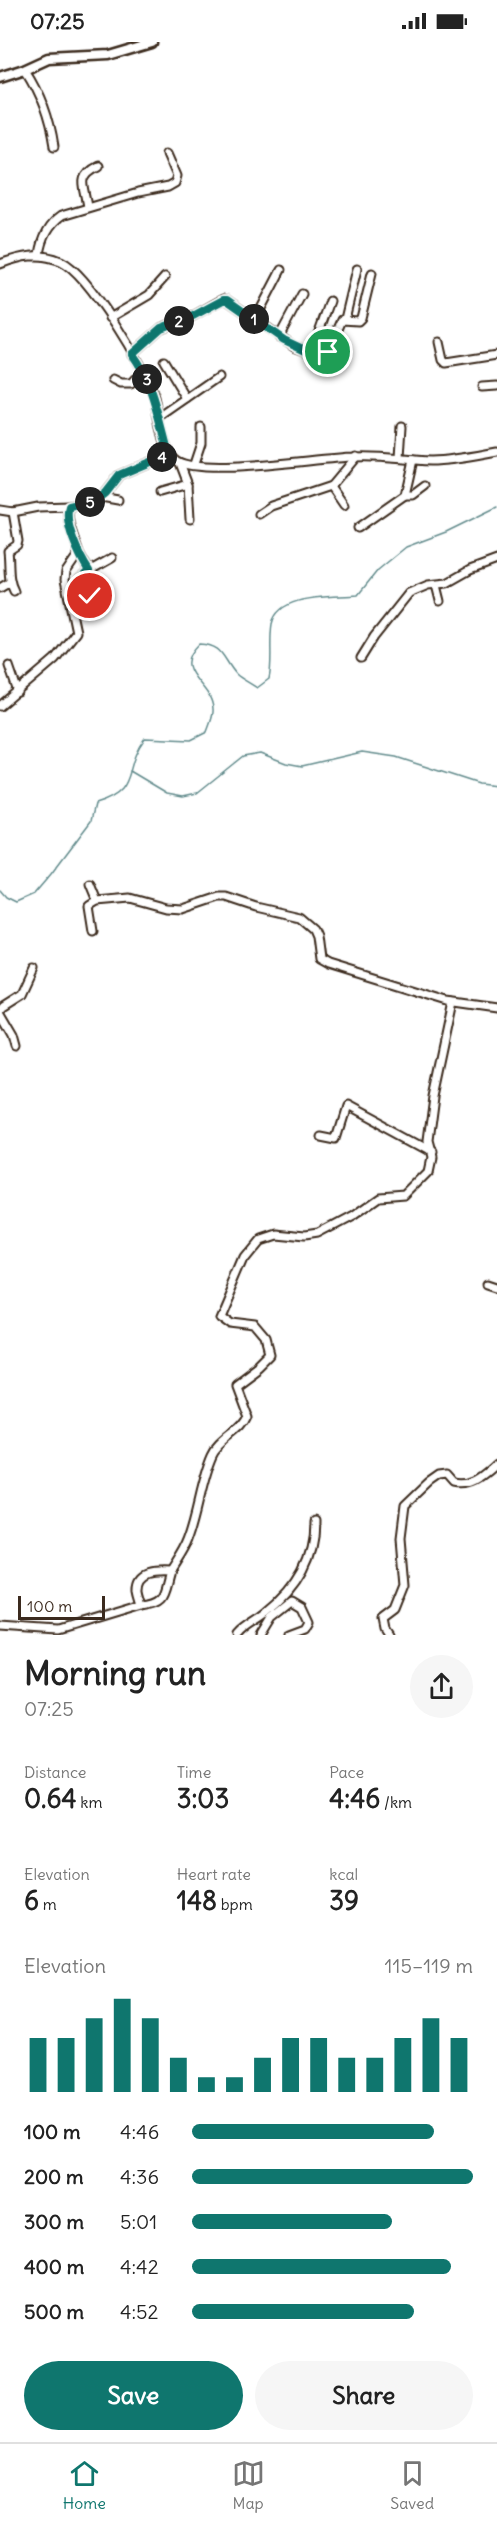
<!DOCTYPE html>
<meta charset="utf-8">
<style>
body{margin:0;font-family:Delius,sans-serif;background:#f6f6f6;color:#222;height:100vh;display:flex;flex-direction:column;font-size:22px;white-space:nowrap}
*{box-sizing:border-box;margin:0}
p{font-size:20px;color:#767676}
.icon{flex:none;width:33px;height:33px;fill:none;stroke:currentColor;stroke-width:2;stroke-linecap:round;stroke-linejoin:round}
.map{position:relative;height:1593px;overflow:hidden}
.panel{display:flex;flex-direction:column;background:#fff;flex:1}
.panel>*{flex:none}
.scale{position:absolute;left:18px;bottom:15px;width:87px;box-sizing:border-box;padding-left:6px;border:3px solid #3b2a1e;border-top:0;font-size:16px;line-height:21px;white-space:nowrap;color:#3b2a1e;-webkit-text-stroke:4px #fff;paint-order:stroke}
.pin{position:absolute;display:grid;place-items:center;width:51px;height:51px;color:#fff;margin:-26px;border:3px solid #fff;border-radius:50%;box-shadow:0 2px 6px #0007}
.km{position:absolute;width:30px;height:30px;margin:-15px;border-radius:50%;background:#222;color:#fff;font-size:16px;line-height:30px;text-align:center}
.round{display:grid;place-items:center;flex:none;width:63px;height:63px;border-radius:32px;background:#f6f6f6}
.head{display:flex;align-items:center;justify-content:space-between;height:102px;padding:0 24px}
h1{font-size:33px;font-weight:700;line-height:45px}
.figures{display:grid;grid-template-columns:repeat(3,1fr);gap:9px;height:102px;padding:6px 24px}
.figures div{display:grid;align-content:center}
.figures b{font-size:26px;font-weight:700}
.figures small{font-size:16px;font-weight:400}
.figures p{font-size:16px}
.chart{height:168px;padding:12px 24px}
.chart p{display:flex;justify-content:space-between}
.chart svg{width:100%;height:108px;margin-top:6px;stroke:#0f766e;stroke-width:6}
.button{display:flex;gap:12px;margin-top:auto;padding:12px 24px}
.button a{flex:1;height:69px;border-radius:36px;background:#0f766e;color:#fff;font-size:24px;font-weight:700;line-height:69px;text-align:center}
.button a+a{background:#f6f6f6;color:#222}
ul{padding:0 24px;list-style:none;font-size:20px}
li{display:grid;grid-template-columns:96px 72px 1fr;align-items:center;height:45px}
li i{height:15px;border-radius:8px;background:#0f766e}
.status{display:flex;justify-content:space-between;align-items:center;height:42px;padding:0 30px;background:#fff;direction:ltr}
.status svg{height:16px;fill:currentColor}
.dock{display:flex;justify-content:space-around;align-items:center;height:84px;border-top:2px solid #e0e0e0;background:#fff;font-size:16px;color:#767676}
.dock a{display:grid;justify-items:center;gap:3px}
.dock .on{color:#0f766e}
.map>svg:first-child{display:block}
</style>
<div class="status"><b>07:25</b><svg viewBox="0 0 49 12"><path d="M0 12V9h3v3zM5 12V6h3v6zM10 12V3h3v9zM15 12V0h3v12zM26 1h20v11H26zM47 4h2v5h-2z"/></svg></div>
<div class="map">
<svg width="497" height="1593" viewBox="0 0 497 1593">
<rect width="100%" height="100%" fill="#fff"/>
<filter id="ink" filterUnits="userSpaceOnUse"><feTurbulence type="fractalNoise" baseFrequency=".0167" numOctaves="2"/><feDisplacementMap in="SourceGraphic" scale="12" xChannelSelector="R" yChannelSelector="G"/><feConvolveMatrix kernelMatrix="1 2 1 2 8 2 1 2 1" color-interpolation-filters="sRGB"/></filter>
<g filter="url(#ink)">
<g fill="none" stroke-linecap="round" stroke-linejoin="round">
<g stroke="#638c8d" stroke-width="1.5">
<polyline points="130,729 167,751 183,754 197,751 243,714 260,711 286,721 302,724 362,710 396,715 479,742 497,744"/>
<path d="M0 848 6 855 16 860 34 852 51 832 91 779 95 762C141 748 121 728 145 696L191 698 207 690C209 684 214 674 213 667 212 641 170 630 199 602 224 603 222 616 236 632 241 637 250 641 257 646L269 637C273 619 269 600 272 582 279 550 335 556 358 553L378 528 406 505 446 490 497 465"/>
</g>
<g stroke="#3b2a1e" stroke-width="11">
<g id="minor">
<path d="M25 27C40 50 50 78 54 105"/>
<path d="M88 165C85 144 76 135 98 124"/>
<path d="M39 213C41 198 48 183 61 174L138 151 168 145 175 141 177 134 167 111"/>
<path d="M0 222C21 214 39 210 61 219 89 232 145 326 155 356 159 372 163 411 177 419 204 435 316 416 353 415 378 413 404 418 430 419 452 419 475 414 497 410"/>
<polyline points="110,276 149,253 165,235"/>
<polyline points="345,277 357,227"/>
<polyline points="255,278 281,228"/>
<polyline points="279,295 302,252"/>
<polyline points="439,300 443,318 446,321 497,313"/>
<polyline points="132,312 161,286 193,274 223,257 227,258 294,304 323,314 328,310 342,278 358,279 361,276 372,231"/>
<polyline points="311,312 330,259"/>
<polyline points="164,319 187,357"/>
<polyline points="113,338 121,342 131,342 144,328"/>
<polyline points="482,345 497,344"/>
<polyline points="160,376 219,335"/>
<polyline points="400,416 402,384"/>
<polyline points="180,421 188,442 190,477"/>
<polyline points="194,422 201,401 201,385"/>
<polyline points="331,444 344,463"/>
<polyline points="160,450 188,442"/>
<polyline points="405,453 413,453 425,444"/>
<polyline points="101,455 118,458"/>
<polyline points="0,468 13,470 38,465 69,464"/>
<path d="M13 470 18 499 17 503 8 509C10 523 7 536 14 549"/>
<polyline points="259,472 271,464 331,444 356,414"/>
<polyline points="358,486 405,453 413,418"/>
<polyline points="79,511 89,529 112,516"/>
<polyline points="89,529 80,537 90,554"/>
<polyline points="436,543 440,559"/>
<polyline points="0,546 10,540"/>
<polyline points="361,616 374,595 409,551 428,543 447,541 470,528 497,518"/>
<polyline points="9,624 18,650"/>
<path d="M0 664 55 617 76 590 65 538 66 530 79 511C75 497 65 478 69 464L96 458 105 451 119 433 169 412"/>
<polyline points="90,842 97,859"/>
<polyline points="93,889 89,864 97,859 130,856 166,866 183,867 219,855 226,855 256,865 299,875 313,887 316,894 319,917 328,922 448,959 497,966"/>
<polyline points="0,968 3,964 22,952 34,926"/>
<polyline points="0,969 14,993 17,1004"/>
<polyline points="321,1093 336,1096 346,1064 431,1110"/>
<polyline points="488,1240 497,1243"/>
<path d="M141 1563C167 1560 163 1551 170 1529"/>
<path d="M0 1584 58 1588 141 1563C140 1558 138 1554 137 1548 136 1528 156 1528 170 1529 176 1519 184 1508 188 1497 199 1469 201 1439 213 1412 220 1396 241 1390 247 1374L235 1342 259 1324 270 1313 266 1298 255 1285 230 1282 219 1274 245 1213 258 1197 273 1192 304 1195 317 1193 351 1175 378 1156 403 1154 428 1129 431 1115 427 1100 433 1054 453 960"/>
<path d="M237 1593C246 1582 257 1579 267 1570 296 1547 314 1519 314 1482"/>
<polyline points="261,1593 272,1575 292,1559 302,1565 309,1580 305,1587 289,1593"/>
<path d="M389 1593 385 1587 383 1577 395 1568 405 1543 401 1496 405 1464 429 1441 439 1434 447 1433 454 1441C473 1445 484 1433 497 1422"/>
</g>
</g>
<g stroke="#3b2a1e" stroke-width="13">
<polyline id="major" points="0,35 25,27 49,16 108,13 152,0"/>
</g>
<use href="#minor" stroke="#fff" stroke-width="7"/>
<use href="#major" stroke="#fff" stroke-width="8"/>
</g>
</g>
<g fill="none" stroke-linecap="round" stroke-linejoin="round" filter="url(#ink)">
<g stroke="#fff" stroke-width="12">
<path id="route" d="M90 554 80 537 89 529C80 515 63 481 69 464L96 458 105 451 119 433 169 412C159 377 154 342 132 312L161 286 193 274 223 258H227L284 298 318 314H322L328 310"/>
</g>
<use href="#route" stroke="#0f766e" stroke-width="8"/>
</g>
</svg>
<div class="scale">100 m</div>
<div class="pin" style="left:328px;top:310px;background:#1e9e55"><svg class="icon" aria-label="arrive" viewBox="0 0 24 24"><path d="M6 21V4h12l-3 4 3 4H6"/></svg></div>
<div class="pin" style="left:90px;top:554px;background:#d93025"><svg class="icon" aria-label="check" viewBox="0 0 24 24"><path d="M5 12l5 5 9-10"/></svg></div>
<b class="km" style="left:254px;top:277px">1</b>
<b class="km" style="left:179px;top:279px">2</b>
<b class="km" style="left:147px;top:337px">3</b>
<b class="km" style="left:162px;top:415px">4</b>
<b class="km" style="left:90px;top:460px">5</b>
</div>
<section class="panel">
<div class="head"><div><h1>Morning run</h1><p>07:25</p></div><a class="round"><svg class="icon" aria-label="share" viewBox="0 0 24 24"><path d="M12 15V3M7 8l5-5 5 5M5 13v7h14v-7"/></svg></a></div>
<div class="figures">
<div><p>Distance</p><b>0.64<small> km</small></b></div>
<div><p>Time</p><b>3:03</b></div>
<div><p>Pace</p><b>4:46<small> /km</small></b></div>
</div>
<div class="figures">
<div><p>Elevation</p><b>6<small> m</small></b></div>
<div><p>Heart rate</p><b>148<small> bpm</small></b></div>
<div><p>kcal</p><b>39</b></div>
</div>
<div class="chart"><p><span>Elevation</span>115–119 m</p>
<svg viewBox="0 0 160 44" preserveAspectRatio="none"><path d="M5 44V22M15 44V22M25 44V14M35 44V6M45 44V14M55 44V30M65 44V38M75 44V38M85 44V30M95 44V22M105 44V22M115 44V30M125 44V30M135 44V22M145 44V14M155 44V22"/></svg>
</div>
<ul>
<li><b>100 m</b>4:46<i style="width:86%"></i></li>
<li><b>200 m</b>4:36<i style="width:100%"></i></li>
<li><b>300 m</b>5:01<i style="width:71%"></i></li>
<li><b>400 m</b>4:42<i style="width:92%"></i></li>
<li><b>500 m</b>4:52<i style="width:79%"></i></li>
</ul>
<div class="button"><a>Save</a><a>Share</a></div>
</section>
<nav class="dock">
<a class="on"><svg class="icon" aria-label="home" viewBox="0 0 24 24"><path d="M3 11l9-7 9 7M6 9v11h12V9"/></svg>Home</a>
<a><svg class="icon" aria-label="map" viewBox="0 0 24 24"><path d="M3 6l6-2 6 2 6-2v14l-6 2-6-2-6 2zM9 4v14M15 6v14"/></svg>Map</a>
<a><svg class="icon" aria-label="saved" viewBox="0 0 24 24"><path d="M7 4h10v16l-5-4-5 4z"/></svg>Saved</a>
</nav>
